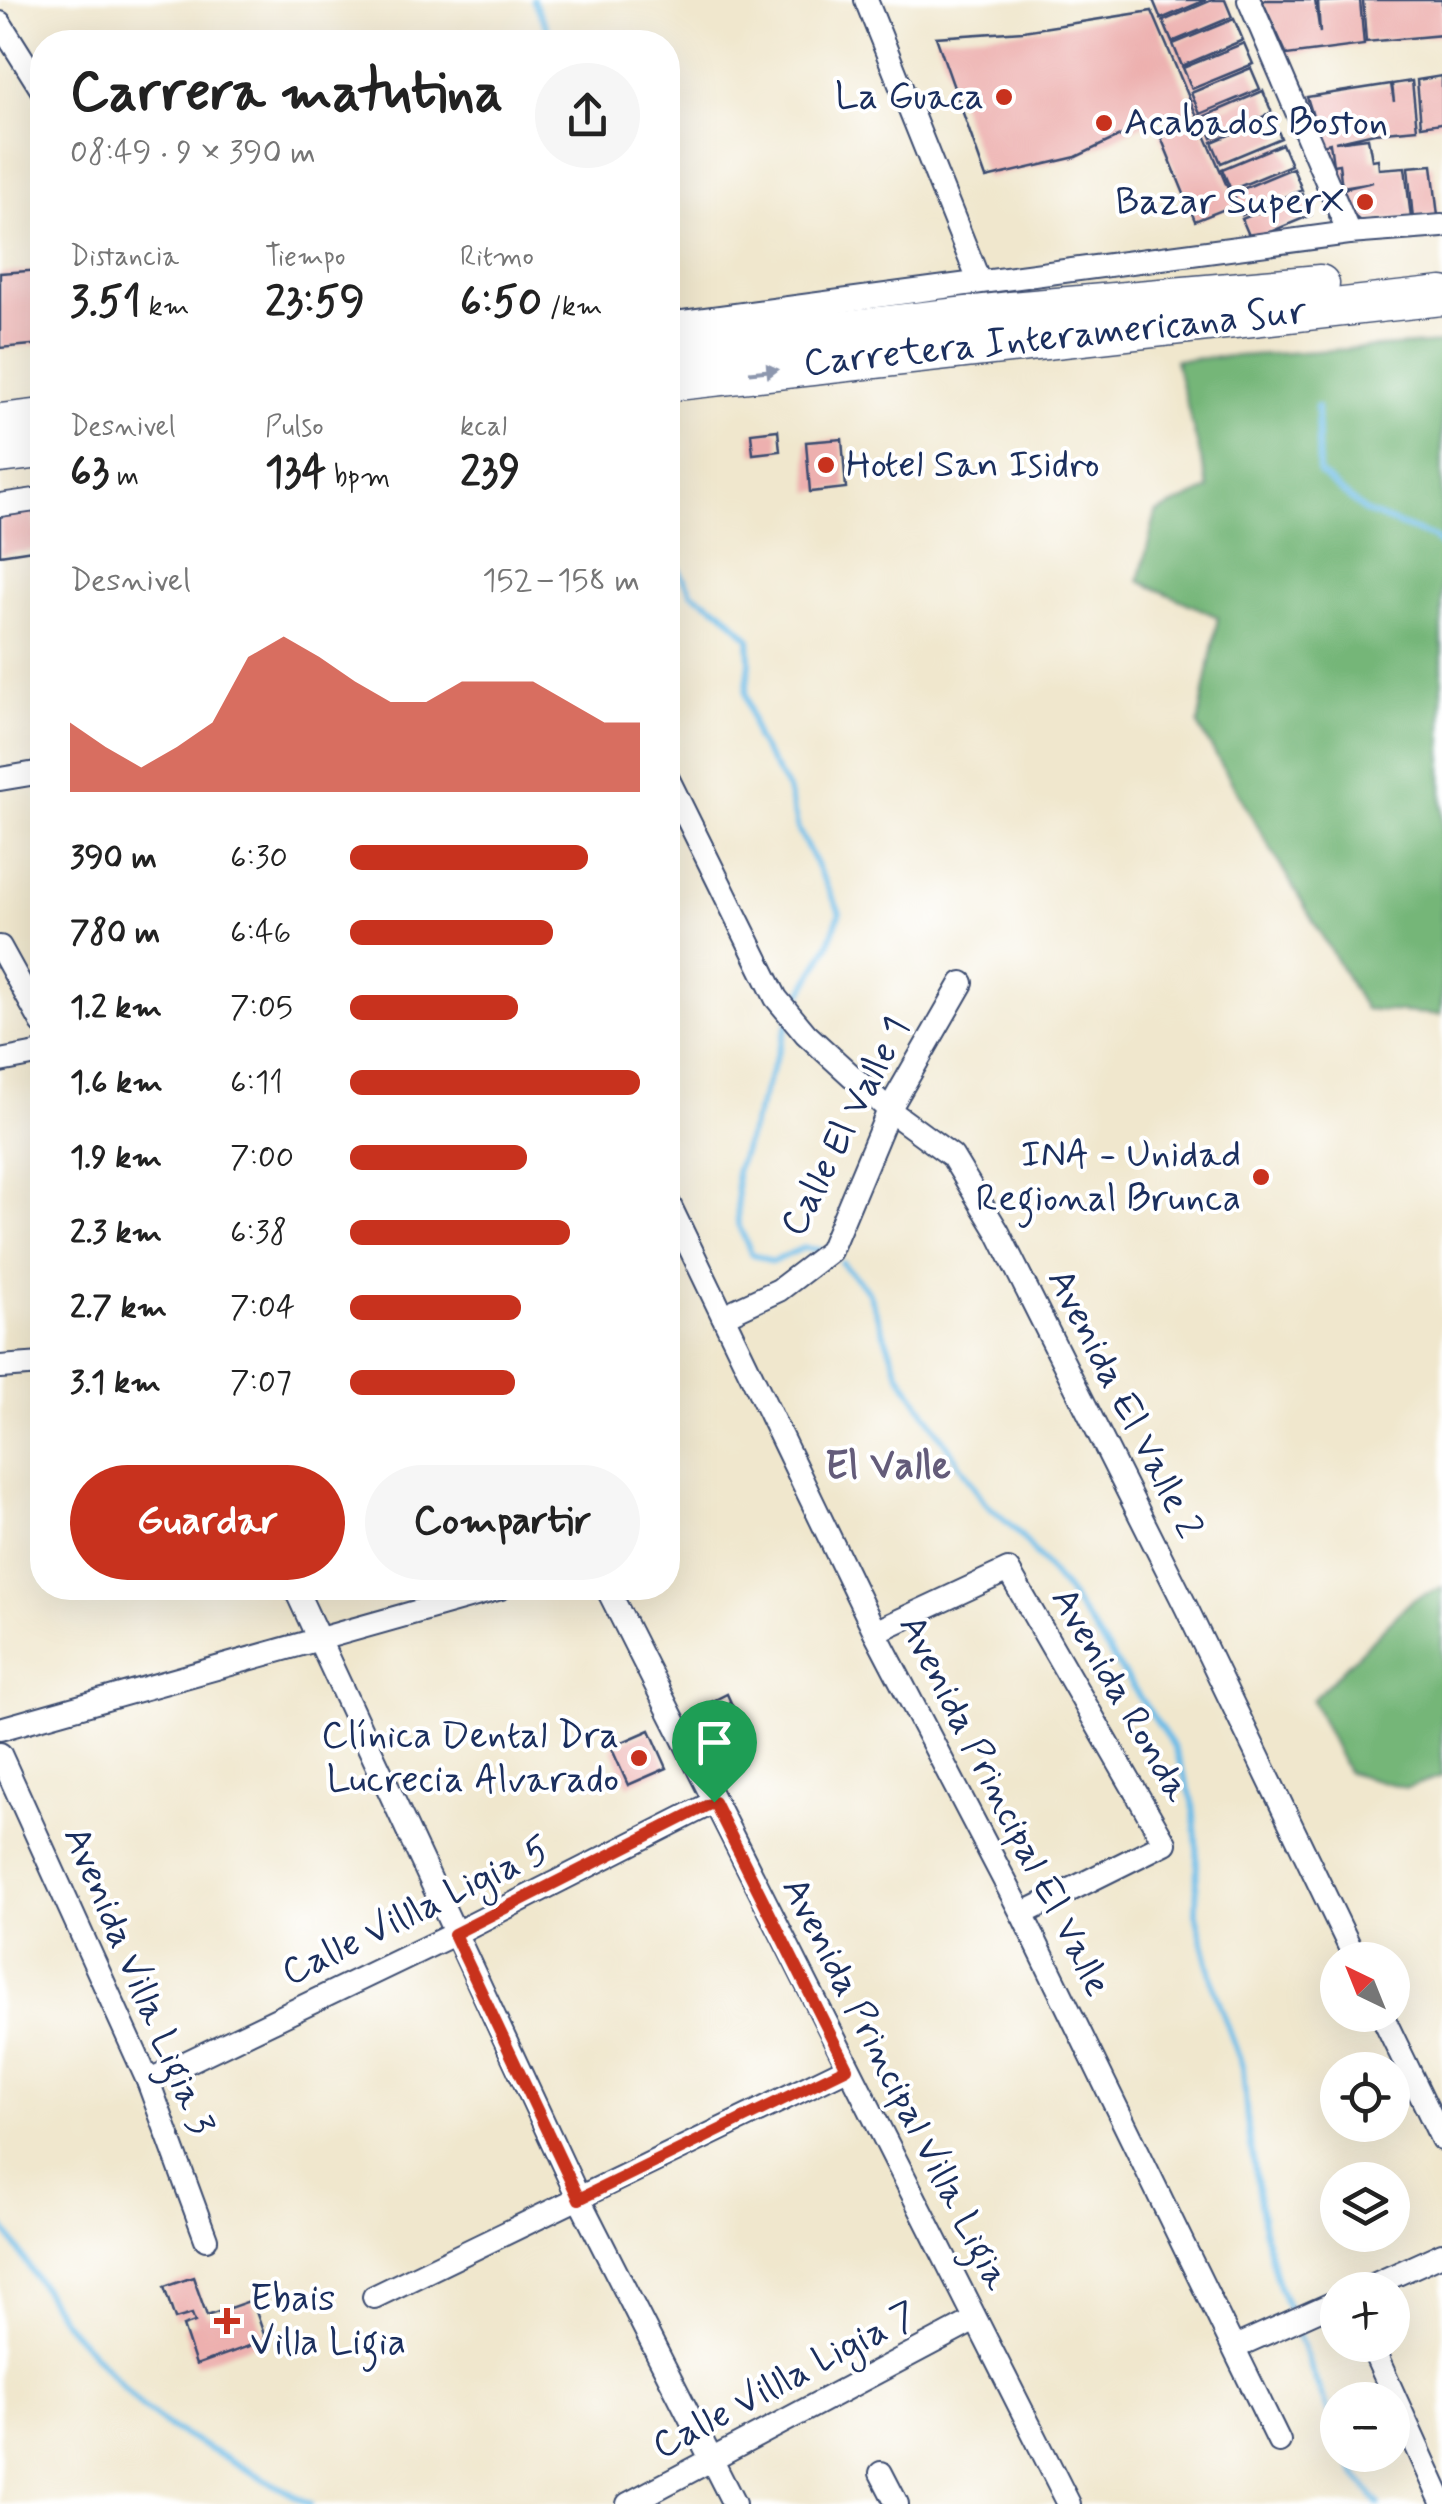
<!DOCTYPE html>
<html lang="es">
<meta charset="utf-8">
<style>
body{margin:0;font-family:Mynerve,sans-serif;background:#f6f6f6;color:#222;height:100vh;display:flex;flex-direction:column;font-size:38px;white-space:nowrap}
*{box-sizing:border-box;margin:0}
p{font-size:32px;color:#767676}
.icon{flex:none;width:55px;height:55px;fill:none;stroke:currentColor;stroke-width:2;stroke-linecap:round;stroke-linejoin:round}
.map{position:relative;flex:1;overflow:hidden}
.panel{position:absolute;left:30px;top:30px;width:650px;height:1570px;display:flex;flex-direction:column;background:#fff;border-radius:40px;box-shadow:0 10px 40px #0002}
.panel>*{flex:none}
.needle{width:65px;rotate:317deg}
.controls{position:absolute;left:1320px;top:1942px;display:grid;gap:20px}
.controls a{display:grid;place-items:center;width:90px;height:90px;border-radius:50%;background:#fff;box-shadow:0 10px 40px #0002;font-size:50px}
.pin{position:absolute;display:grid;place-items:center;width:85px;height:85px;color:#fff;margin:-102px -42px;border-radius:50% 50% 50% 0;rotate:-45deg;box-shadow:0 0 10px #0007}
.pin .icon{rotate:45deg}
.round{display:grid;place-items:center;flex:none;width:105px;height:105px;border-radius:52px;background:#f6f6f6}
.summary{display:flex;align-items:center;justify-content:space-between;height:170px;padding:0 40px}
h1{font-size:55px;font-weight:700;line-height:75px}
.metrics{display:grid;grid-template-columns:repeat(3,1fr);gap:15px;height:170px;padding:10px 40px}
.metrics div{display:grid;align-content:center}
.metrics b{font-size:42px;font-weight:700}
.metrics small{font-size:28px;font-weight:400}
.metrics p{font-size:28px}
.chart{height:280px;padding:20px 40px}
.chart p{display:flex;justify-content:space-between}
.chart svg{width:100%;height:180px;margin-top:10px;fill:#c8321e;opacity:.7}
.action{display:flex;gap:20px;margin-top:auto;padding:20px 40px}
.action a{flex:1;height:115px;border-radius:60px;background:#c8321e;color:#fff;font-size:40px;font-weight:700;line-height:115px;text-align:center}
.action a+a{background:#f6f6f6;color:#222}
ul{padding:0 40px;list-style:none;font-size:32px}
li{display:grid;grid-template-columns:160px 120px 1fr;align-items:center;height:75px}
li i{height:25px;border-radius:12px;background:#c8321e}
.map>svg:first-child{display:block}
</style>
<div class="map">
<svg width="1442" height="2504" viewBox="0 0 1442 2504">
<rect width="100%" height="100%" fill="#fff"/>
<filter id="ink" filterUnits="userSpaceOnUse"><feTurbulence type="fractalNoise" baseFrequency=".01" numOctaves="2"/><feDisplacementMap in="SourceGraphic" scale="20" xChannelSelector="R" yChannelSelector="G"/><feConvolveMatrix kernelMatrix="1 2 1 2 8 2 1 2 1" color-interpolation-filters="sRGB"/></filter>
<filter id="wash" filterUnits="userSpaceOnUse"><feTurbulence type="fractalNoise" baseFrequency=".0048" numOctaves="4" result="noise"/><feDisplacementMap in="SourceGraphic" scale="40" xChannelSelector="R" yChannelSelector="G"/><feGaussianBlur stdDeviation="2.25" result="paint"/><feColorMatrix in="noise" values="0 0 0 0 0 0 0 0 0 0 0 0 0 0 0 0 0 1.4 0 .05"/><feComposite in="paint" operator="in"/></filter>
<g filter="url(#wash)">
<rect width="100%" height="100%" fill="#f0e7cd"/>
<g fill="#74b678" stroke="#48726b" stroke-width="2.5">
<polygon points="1442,343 1442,1000 1440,1015 1365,1009 1198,725 1218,617 1139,581 1156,513 1209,489 1175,360"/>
<polygon points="1442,1587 1442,1776 1406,1788 1347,1772 1312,1700 1412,1600"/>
</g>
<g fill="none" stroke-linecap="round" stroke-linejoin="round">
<g stroke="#6cbce7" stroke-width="6">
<polyline points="533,0 554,42"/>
<polyline points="1317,407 1319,473 1366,512 1434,538 1442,548"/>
<polyline points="668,550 692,593 722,611 749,638 750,662 746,693 756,738 788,790 798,829 840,912 828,946 792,1011"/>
<polyline points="788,1023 736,1172 738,1224 751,1253 772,1262 803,1248 822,1250"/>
<polyline points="842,1263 868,1291 899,1373 985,1503 1016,1530 1066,1590 1174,1747 1193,1801 1197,1850 1196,1914 1215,1991 1243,2068 1247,2121 1265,2235 1277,2281 1338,2437"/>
<polyline points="0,2221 63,2321 141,2406 172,2429 310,2504"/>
<polyline points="1346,2455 1357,2476 1379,2504"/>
</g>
</g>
<g id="blocks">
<g fill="#edb0af">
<polygon points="1153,0 1206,0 1161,19"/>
<polygon points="1212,0 1225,0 1232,17 1172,42 1163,21"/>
<polygon points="1262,0 1315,0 1320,33 1318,2 1360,0 1364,45 1287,55"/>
<polygon points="1363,0 1442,0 1442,35 1366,42"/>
<polygon points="1152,11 1235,205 1195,221 1160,135 1170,130 1162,116 1076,157 986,178 936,37 1023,31"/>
<polygon points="1234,19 1243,40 1182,66 1173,44"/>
<polygon points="1244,43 1253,64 1192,89 1183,68"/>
<polygon points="1251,68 1260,89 1200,114 1191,93"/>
<polygon points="1442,76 1442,123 1421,126 1417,80"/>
<polygon points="1412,81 1417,129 1374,133 1335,142 1368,138 1372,160 1378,159 1379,169 1405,167 1411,218 1360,221 1354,216 1343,189 1373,182 1342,187 1339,164 1333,165 1330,143 1322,145 1307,97 1391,84 1394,102 1392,84"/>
<polygon points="1263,91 1272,113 1212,138 1203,117"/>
<polygon points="1272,117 1281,138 1221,163 1212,142"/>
<polygon points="1282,144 1291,165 1231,190 1222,169"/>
<polygon points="1432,165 1438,216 1413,219 1408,167"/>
<polygon points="1293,168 1302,190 1242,215 1233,193"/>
<polygon points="1302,194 1311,215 1251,240 1242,219"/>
<polygon points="42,270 42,344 0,348 0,273"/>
<polygon points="778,430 780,451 753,454 751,433"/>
<polygon points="842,439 846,488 810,492 806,442"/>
<polygon points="33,508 39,549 0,555 0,513"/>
<polygon points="727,1694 737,1716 706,1731 695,1710"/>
<polygon points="650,1730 667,1768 628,1785 611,1747"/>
<polygon points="193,2277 207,2316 252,2300 266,2340 196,2365 183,2326 195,2322 192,2314 175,2319 164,2287"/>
</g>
</g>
</g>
<g filter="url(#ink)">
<use href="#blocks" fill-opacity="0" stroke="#3b4b6f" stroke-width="2.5"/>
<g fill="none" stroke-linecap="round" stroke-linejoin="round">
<g stroke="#3b4b6f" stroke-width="26">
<g id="minor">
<polyline points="866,0 979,281"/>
<polyline points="1249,0 1349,233"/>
<polyline points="0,23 42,90"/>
<polyline points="668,324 1349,233 1442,226"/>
<polyline points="0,505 42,499"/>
<polyline points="0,779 42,772"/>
<polyline points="668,779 776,998 806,1034 889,1110 952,1156 998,1232 1186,1607 1356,1960"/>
<polyline points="0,947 42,1023"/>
<polyline points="0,1061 42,1053"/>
<polyline points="668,1202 875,1632 1022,1914 1279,2441"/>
<polyline points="723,1316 779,1290 830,1251 889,1110 962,983"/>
<polyline points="0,1367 42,1364"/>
<polyline points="295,1588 579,2199 734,2504"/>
<polyline points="607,1588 1069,2504"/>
<polyline points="875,1632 1008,1570 1165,1843 1022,1914"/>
<polyline points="0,1729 501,1588"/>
<polyline points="0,1754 148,2081 206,2239"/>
<polyline points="1382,2015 1442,2139"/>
<polyline points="148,2081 454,1934 714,1802"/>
<polyline points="1362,2290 1442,2254"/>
<polyline points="374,2297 847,2068"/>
<polyline points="1371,2345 1442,2502"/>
<polyline points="1235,2347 1338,2301"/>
<polyline points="881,2473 897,2504"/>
<polyline points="628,2504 975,2320"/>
</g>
</g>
<g stroke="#3b4b6f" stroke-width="41">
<g id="trunk">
<polyline points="668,350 1011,311 1320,284"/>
<polyline points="668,382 1442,296"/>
<polyline points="0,423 42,418"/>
<polyline points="0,454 42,449"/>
</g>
</g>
<use href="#minor" stroke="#fff" stroke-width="22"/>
<use href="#trunk" stroke="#fff" stroke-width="38"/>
</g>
<defs><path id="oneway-solid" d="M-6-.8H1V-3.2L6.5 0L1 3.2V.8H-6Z" transform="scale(2.5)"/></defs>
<use fill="#8d97ae" href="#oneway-solid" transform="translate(764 371) rotate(-6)"/>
</g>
<g fill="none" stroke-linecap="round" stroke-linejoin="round" filter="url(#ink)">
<g stroke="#fff" stroke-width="20">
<polygon id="route" points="714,1802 847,2068 579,2199 454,1934"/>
</g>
<use href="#route" stroke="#c8321e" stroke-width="12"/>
</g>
<g fill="#c8321e" stroke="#fff" stroke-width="4">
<circle cx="1004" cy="97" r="10"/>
<circle cx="1104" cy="123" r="10"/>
<circle cx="1365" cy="202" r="10"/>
<circle cx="826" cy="465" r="10"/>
<circle cx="1261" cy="1177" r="10"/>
<circle cx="639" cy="1758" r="10"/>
<path d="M222 2306h10v10h10v10h-10v10h-10v-10h-10v-10h10z"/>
</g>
<g text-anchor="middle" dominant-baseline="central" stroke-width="8" stroke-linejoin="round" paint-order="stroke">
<g font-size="38" fill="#1b2f5e" stroke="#fff" text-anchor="end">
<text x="984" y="97">La Guaca</text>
<text x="1124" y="123" text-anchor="start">Acabados Boston</text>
<text x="1345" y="202">Bazar SuperX</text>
<text x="846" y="465" text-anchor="start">Hotel San Isidro</text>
<text x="1241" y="1155">INA - Unidad<tspan x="1241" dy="44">Regional Brunca</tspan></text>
<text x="619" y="1736">Clínica Dental Dra<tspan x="619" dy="44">Lucrecia Alvarado</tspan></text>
<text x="250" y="2299" text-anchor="start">Ebais<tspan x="250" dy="44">Villa Ligia</tspan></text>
</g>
<g font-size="38" fill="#1b2f5e" stroke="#fff">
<text transform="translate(1055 338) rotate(-6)">Carretera Interamericana Sur</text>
<text transform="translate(846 1127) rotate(-63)">Calle El Valle 1</text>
<text transform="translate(1124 1404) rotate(63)">Avenida El Valle 2</text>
<text transform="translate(1120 1695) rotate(60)">Avenida Ronda</text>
<text transform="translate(1004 1806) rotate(63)">Avenida Principal El Valle</text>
<text transform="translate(416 1912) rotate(-26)">Calle Villla Ligia 5</text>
<text transform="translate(138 1981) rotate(67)">Avenida Villa Ligia 3</text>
<text transform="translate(895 2084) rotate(63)">Avenida Principal Villa Ligia</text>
<text transform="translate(785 2381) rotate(-28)">Calle Villla Ligia 7</text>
</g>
<g font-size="40" font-weight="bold" fill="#645c7a" stroke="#fff">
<text x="888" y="1467">El Valle</text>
</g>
</g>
</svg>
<div class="controls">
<a><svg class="needle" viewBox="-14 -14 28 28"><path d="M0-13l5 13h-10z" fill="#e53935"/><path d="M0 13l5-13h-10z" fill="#767676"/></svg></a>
<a><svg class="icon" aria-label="locate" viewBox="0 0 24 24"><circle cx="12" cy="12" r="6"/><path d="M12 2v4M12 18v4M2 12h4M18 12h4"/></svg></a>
<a><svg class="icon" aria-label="layers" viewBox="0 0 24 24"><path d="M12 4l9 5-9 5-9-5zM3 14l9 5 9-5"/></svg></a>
<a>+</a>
<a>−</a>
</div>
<div class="pin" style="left:714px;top:1802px;background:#1e9e55"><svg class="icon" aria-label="arrive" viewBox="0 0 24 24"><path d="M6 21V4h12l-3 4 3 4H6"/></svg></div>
<section class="panel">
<div class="summary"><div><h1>Carrera matutina</h1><p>08:49 · 9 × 390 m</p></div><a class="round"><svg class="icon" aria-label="share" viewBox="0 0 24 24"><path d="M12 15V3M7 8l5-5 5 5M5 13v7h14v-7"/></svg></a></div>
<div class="metrics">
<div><p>Distancia</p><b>3.51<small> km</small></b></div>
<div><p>Tiempo</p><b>23:59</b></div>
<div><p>Ritmo</p><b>6:50<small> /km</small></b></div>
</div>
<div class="metrics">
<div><p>Desnivel</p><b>63<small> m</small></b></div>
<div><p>Pulso</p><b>134<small> bpm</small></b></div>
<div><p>kcal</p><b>239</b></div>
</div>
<div class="chart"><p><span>Desnivel</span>152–158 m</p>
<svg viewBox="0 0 160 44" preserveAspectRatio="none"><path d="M0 44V27L10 33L20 38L30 33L40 27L50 11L60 6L70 11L80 17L90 22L100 22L110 17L120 17L130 17L140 22L150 27L160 27V44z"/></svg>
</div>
<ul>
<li><b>390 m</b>6:30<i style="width:82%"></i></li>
<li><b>780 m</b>6:46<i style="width:70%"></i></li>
<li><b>1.2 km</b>7:05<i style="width:58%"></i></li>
<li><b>1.6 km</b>6:11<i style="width:100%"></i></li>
<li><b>1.9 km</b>7:00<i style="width:61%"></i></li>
<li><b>2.3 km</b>6:38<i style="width:76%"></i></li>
<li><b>2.7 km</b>7:04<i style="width:59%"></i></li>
<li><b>3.1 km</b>7:07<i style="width:57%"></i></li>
</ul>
<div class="action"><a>Guardar</a><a>Compartir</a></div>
</section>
</div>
